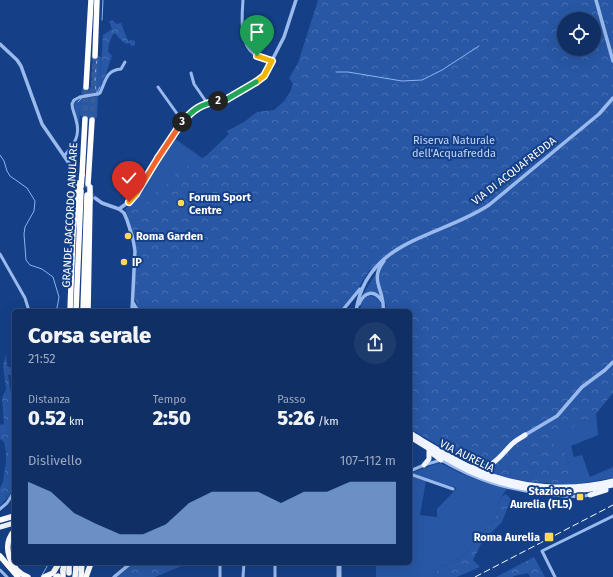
<!DOCTYPE html>
<html lang="it">
<meta charset="utf-8">
<style>
body{margin:0;font-family:"Fira Sans",sans-serif;background:#1e3b6d;color:#f1f3f6;height:100vh;display:flex;flex-direction:column;font-size:15px;white-space:nowrap}
*{box-sizing:border-box;margin:0}
p{font-size:13px;color:#9ca9bf}
.icon{flex:none;width:22px;height:22px;fill:none;stroke:currentColor;stroke-width:2;stroke-linecap:round;stroke-linejoin:round}
.map{position:relative;flex:1;overflow:hidden}
.side{position:absolute;left:12px;top:309px;width:400px;height:256px;display:flex;flex-direction:column;background:#102f64;border-radius:6px;box-shadow:0 4px 16px #0002,0 0 0 1px #304a78}
.side>*{flex:none}
.buttons{position:absolute;left:557px;top:12px;display:grid;gap:8px}
.buttons a{display:grid;place-items:center;width:44px;height:44px;border-radius:50%;background:#102f64;box-shadow:0 4px 16px #0002,0 0 0 1px #304a78;font-size:20px}
.pin{position:absolute;display:grid;place-items:center;width:34px;height:34px;color:#fff;margin:-41px -17px;border-radius:50% 50% 50% 0;rotate:-45deg;box-shadow:0 0 4px #0007}
.pin .icon{rotate:45deg}
.km{position:absolute;width:20px;height:20px;margin:-10px;border-radius:50%;background:#222;color:#fff;font-size:11px;line-height:20px;text-align:center}
.round{display:grid;place-items:center;flex:none;width:42px;height:42px;border-radius:21px;background:#1e3b6d}
.summary{display:flex;align-items:center;justify-content:space-between;height:68px;padding:0 16px}
h1{font-size:22px;font-weight:800;line-height:30px}
.stats{display:grid;grid-template-columns:repeat(3,1fr);gap:6px;height:68px;padding:4px 16px}
.stats div{display:grid;align-content:center}
.stats b{font-size:20px;font-weight:800}
.stats small{font-size:11px;font-weight:400}
.stats p{font-size:11px}
.chart{height:112px;padding:8px 16px}
.chart p{display:flex;justify-content:space-between}
.chart svg{width:100%;height:72px;margin-top:4px;fill:#90b9f0;opacity:.7}
.map>svg:first-child{display:block}
</style>
<div class="map">
<svg width="613" height="577" viewBox="0 0 613 577">
<defs>
<pattern id="forest-crowns" width="20" height="18" patternUnits="userSpaceOnUse"><rect width="20" height="18" fill="#2757a5"/><path d="M2 6a3 3 0 1 1 6 0M12 15a3 3 0 1 1 6 0" fill="none" stroke="#4770b2"/></pattern>
</defs>
<rect width="100%" height="100%" fill="#153f86"/>
<g fill="#2757a5">
<polygon points="93,56 99,56 101,57 100,78 102,81 100,92 97,93 81,96 82,88 91,87"/>
<polygon points="98,96 97,118 83,118 80,115 80,108 79,128 73,105 75,101 82,98"/>
<polygon points="174,138 205,160 141,265 136,264 137,249 125,209 135,201 138,195"/>
<polygon points="376,273 376,283 379,294 371,292 363,294"/>
<path d="M369 296C377 296 383 302 381 311H360C361 305 362 298 369 296Z"/>
<path d="M596 413 598 435 571 446 574 457 582 455 590 477 613 467V478L572 485 569 464 564 449H552C554 446 556 441 558 438 564 431 573 428 579 421L591 420Z"/>
<path d="M440 463C463 475 483 483 507 489L501 497 495 518 462 557 438 568 434 577H376V563H410V476L426 481 420 515 437 517V509L457 488 411 473 435 464Z"/>
</g>
<g fill="url(#forest-crowns)" fill-rule="evenodd">
<path d="M318 0H613V393L591 420 579 421 576 425 559 437 552 449H564L571 470 572 485 531 482 498 476 482 470 410 429V311H386C387 298 377 286 379 272L370 270C360 283 354 300 340 311H141C127 294 139 269 137 249 136 237 130 224 126 213L146 204 154 194 168 184 177 171 198 161 207 155 229 134 227 131 244 122 257 112 274 110 284 101 290 92 293 84 289 78 298 63ZM564 19H594V49H564Z"/>
<polygon points="113,20 116,24 121,23 128,41 131,40 135,41 135,45 132,46 129,43 126,44 119,38 116,34 113,34 109,44 108,51 112,56 100,92 102,81 100,78 103,35 112,29 109,21"/>
<polygon points="6,354 7,366 14,369 14,374 8,375 14,410 14,485 10,495 0,506 0,488 3,482 6,462 6,452 4,442 0,439 0,424 2,425 4,424 2,398 6,389 3,366"/>
<polygon points="506,494 511,499 502,522 482,542 473,560 480,567 457,577 434,577 438,568 462,557 495,518 501,497"/>
<polygon points="534,557 545,577 530,577 528,573 514,576 513,577 496,577"/>
<polygon points="133,563 189,563 155,577 117,577"/>
</g>
<g fill="none" stroke-linecap="round" stroke-linejoin="round">
<g stroke="#8cb4f1" stroke-width="1">
<polyline points="102,20 103,0"/>
<polyline points="336,72 348,72 402,81 422,80 442,70 479,46"/>
<polyline points="96,93 95,77 97,59"/>
<polyline points="84,95 97,93 100,87"/>
<polyline points="78,102 82,98"/>
<polyline points="0,155 4,161 7,171 10,176 27,188 35,201 34,211 25,227 24,234 26,260 30,265 42,269 53,277 59,297 57,308 50,311"/>
<polyline points="41,577 49,563"/>
</g>
<polyline stroke="#385c98" stroke-width="3.5" stroke-dasharray="3.5 2" stroke-linecap="butt" points="75,172 95,198"/>
<g stroke="#385c98" stroke-width="5.5" stroke-dasharray="5.5 3" stroke-linecap="butt">
<polyline points="85,119 86,87"/>
<polyline points="92,120 95,56"/>
</g>
<g stroke="#9abaee" stroke-width="3">
<path d="M243 0C242 15 239 44 254 54 259 58 266 59 272 61"/>
<polyline points="191,73 194,84 207,103"/>
<polyline points="158,87 183,122"/>
<path d="M98 94 100 93C106 81 106 70 121 69L125 62"/>
<path d="M64 156C74 145 81 135 76 120 75 114 72 110 72 104L74 100 80 97"/>
<polyline points="0,254 25,298 29,311"/>
<path d="M410 471 424 465 441 460C475 480 507 490 547 494 561 496 576 498 590 495"/>
<polyline points="410,474 453,489"/>
<polyline points="0,509 7,503 14,492"/>
<polyline points="0,570 7,577"/>
<polyline points="220,577 220,563"/>
<polyline points="243,577 244,563"/>
<polyline points="275,577 275,563"/>
<polyline points="338,577 338,563"/>
<polyline points="340,577 340,563"/>
<polyline points="555,577 542,551 613,516"/>
</g>
<g stroke="#9abaee" stroke-width="3.5">
<polyline points="596,0 613,61"/>
<polyline points="0,44 17,60 21,66 42,124 75,172"/>
<polyline points="95,198 102,203 119,209 124,213 127,220 133,239 135,251 132,311"/>
<polyline points="119,209 134,198 178,128 193,111 203,104 227,99 258,81 264,76 284,37 296,0"/>
<polyline points="133,303 138,311"/>
<path d="M359 304C364 292 374 289 382 301"/>
<polyline points="342,311 360,289"/>
<path d="M356 311C367 239 439 238 489 205L599 114 613 98"/>
<path d="M383 311C386 291 368 281 384 261"/>
<polyline points="525,435 557,416 582,387 605,370 613,362"/>
<polyline points="114,577 131,563"/>
</g>
<g stroke="#f0f5ff" stroke-width="5">
<path d="M410 433C432 446 454 460 477 470 519 488 569 492 613 481"/>
<path d="M410 437C429 449 448 461 469 471 513 491 565 497 613 485"/>
<polyline points="433,454 441,460"/>
<polyline points="424,465 429,459 429,451"/>
<path d="M474 465C491 472 501 455 512 444 516 440 521 438 525 435"/>
<polyline points="590,495 606,490"/>
<polyline points="0,527 14,523"/>
</g>
<g stroke="#fff" stroke-width="5.5">
<polyline points="95,56 97,0"/>
<polyline points="86,87 91,0"/>
<polyline points="82,175 85,119"/>
<polyline points="88,184 92,120"/>
<polyline points="70,311 73,234 78,183"/>
<polyline points="76,311 81,191"/>
<polyline points="83,311 87,195"/>
<polyline points="88,311 90,200"/>
<polyline points="0,520 14,516"/>
<path d="M14 531C1 546 10 570 28 577"/>
<polyline points="0,556 18,577"/>
<polyline points="63,570 64,563"/>
<polyline points="44,577 53,573 59,563"/>
<polyline points="56,577 58,576"/>
<polyline points="75,577 76,569"/>
<polyline points="81,577 82,563"/>
<polyline points="86,577 91,563"/>
</g>
<polyline stroke="#fff" stroke-width="1" stroke-dasharray="7 3" stroke-linecap="butt" points="475,577 613,505"/>
<polyline stroke="#9abaee" stroke-width="3" points="80,97 98,94"/>
<g stroke="#fff" stroke-width="5.5">
<polyline points="81,187 82,175"/>
<polyline points="90,200 90,187"/>
<polyline points="76,569 76,563"/>
<polyline points="69,573 69,567"/>
<polyline points="63,577 63,570"/>
</g>
</g>
<g fill="none" stroke-linecap="round" stroke-linejoin="round">
<g stroke="#fff" stroke-width="8">
<polyline id="split-1" points="256,82 264,76 272,61 257,56"/>
</g>
<g stroke="#fff" stroke-width="8">
<polyline id="split-2" points="218,101 227,99 256,82"/>
</g>
<g stroke="#fff" stroke-width="8">
<path id="split-3" d="M182 122C194 109 201 104 218 101"/>
</g>
<g stroke="#fff" stroke-width="8">
<polyline id="split-4" points="158,158 182,122"/>
</g>
<g stroke="#fff" stroke-width="8">
<polyline id="split-5" points="136,194 158,158"/>
</g>
<g stroke="#fff" stroke-width="8">
<polyline id="split-6" points="129,202 136,194"/>
</g>
<use href="#split-1" stroke="#f5b400" stroke-width="5"/>
<use href="#split-2" stroke="#22a559" stroke-width="5"/>
<use href="#split-3" stroke="#22a559" stroke-width="5"/>
<use href="#split-4" stroke="#f0652b" stroke-width="5"/>
<use href="#split-5" stroke="#f0652b" stroke-width="5"/>
<use href="#split-6" stroke="#f5b400" stroke-width="5"/>
</g>
<g fill="#ffda58" stroke="#153f86" stroke-width="1.5">
<circle cx="181" cy="203" r="4"/>
<circle cx="128" cy="236" r="4"/>
<circle cx="124" cy="262" r="4"/>
<rect x="576" y="493" width="8" height="8" rx="2"/>
<rect x="544" y="532" width="10" height="10" rx="2"/>
</g>
<g text-anchor="middle" dominant-baseline="central" stroke-width="4" stroke-linejoin="round" paint-order="stroke">
<g font-size="11" fill="#c0d7fb" stroke="#153f86">
<text x="454" y="140">Riserva Naturale<tspan x="454" dy="13">dell'Acquafredda</tspan></text>
</g>
<g font-size="11" fill="#fff" stroke="#153f86">
<text transform="translate(514 171) rotate(-38)">VIA DI ACQUAFREDDA</text>
<text transform="translate(70 215) rotate(-87)">GRANDE RACCORDO ANULARE</text>
<text transform="translate(467 456) rotate(26)">VIA AURELIA</text>
</g>
<g font-size="11" font-weight="bold" fill="#fff" stroke="#153f86" text-anchor="start">
<text x="189" y="197">Forum Sport<tspan x="189" dy="13">Centre</tspan></text>
<text x="136" y="236">Roma Garden</text>
<text x="132" y="262">IP</text>
<text x="572" y="491" text-anchor="end">Stazione<tspan x="572" dy="13">Aurelia (FL5)</tspan></text>
<text x="540" y="537" text-anchor="end">Roma Aurelia</text>
</g>
</g>
</svg>
<div class="buttons">
<a><svg class="icon" aria-label="locate" viewBox="0 0 24 24"><circle cx="12" cy="12" r="6"/><path d="M12 2v4M12 18v4M2 12h4M18 12h4"/></svg></a>
</div>
<div class="pin" style="left:257px;top:56px;background:#1e9e55"><svg class="icon" aria-label="arrive" viewBox="0 0 24 24"><path d="M6 21V4h12l-3 4 3 4H6"/></svg></div>
<div class="pin" style="left:129px;top:202px;background:#d93025"><svg class="icon" aria-label="check" viewBox="0 0 24 24"><path d="M5 12l5 5 9-10"/></svg></div>
<b class="km" style="left:218px;top:101px">2</b>
<b class="km" style="left:182px;top:122px">3</b>
<section class="side">
<div class="summary"><div><h1>Corsa serale</h1><p>21:52</p></div><a class="round"><svg class="icon" aria-label="share" viewBox="0 0 24 24"><path d="M12 15V3M7 8l5-5 5 5M5 13v7h14v-7"/></svg></a></div>
<div class="stats">
<div><p>Distanza</p><b>0.52<small> km</small></b></div>
<div><p>Tempo</p><b>2:50</b></div>
<div><p>Passo</p><b>5:26<small> /km</small></b></div>
</div>
<div class="chart"><p><span>Dislivello</span>107–112 m</p>
<svg viewBox="0 0 160 44" preserveAspectRatio="none"><path d="M0 44V6L10 12L20 25L30 32L40 38L50 38L60 32L70 19L80 12L90 12L100 12L110 19L120 12L130 12L140 6L150 6L160 6V44z"/></svg>
</div>
</section>
</div>
